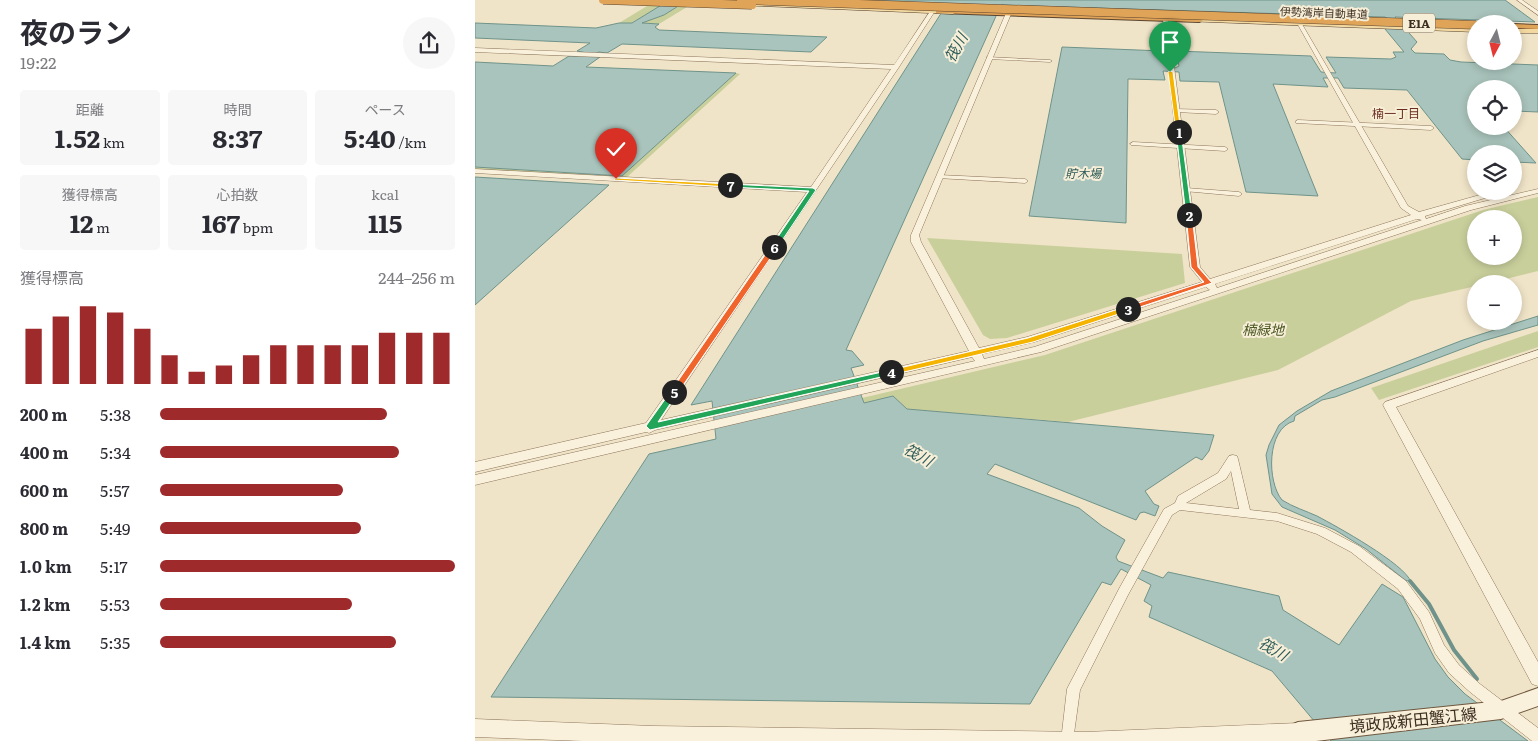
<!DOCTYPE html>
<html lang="ja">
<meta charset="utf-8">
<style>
body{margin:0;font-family:Literata,"Noto Sans JP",serif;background:#f7f7f7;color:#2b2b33;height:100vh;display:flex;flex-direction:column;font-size:19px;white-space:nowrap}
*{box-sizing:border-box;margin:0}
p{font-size:16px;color:#7c7c81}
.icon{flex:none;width:28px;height:28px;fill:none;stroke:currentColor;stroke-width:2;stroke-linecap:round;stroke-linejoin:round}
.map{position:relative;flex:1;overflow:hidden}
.sheet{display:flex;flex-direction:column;background:#fff;width:475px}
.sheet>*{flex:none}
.needle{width:32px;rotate:187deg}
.fabs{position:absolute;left:992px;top:15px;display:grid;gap:10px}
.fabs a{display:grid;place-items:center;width:55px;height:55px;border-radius:50%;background:#fff;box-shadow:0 2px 8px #0003;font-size:25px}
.pin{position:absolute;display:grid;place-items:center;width:42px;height:42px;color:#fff;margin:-51px -21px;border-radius:50% 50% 50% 0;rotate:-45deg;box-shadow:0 0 5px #0007}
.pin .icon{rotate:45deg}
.km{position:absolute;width:25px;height:25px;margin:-12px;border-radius:50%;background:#222;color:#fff;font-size:14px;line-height:25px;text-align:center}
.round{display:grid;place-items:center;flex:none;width:52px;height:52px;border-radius:26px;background:#f7f7f7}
.summary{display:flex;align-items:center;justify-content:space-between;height:85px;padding:0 20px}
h1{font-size:28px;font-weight:700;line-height:38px}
.figures{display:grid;grid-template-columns:repeat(3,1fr);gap:8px;height:85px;padding:5px 20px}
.figures div{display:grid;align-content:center;border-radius:5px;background:#f7f7f7;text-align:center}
.figures b{font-size:25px;font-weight:700}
.figures small{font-size:14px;font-weight:400}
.figures p{font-size:14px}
.chart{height:140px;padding:10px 20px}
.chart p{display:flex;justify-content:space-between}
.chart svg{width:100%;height:90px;margin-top:5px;stroke:#9e2a2b;stroke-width:6}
ul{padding:0 20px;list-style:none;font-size:16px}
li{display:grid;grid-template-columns:80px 60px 1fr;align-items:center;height:38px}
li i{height:12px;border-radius:6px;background:#9e2a2b}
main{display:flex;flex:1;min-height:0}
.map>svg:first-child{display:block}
</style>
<main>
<section class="sheet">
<div class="summary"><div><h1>夜のラン</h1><p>19:22</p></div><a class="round"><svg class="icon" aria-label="share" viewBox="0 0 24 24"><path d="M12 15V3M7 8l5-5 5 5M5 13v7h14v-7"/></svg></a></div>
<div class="figures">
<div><p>距離</p><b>1.52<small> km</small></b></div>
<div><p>時間</p><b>8:37</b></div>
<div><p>ペース</p><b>5:40<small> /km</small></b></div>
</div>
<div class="figures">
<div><p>獲得標高</p><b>12<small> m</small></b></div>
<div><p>心拍数</p><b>167<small> bpm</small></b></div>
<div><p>kcal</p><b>115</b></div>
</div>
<div class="chart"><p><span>獲得標高</span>244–256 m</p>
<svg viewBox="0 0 160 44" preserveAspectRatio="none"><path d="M5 44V17M15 44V11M25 44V6M35 44V9M45 44V17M55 44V30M65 44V38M75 44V35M85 44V30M95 44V25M105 44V25M115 44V25M125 44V25M135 44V19M145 44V19M155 44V19"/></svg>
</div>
<ul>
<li><b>200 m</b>5:38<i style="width:77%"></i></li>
<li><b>400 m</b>5:34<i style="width:81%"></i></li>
<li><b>600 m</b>5:57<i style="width:62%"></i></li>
<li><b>800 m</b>5:49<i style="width:68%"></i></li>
<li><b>1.0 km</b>5:17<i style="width:100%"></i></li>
<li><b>1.2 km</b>5:53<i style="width:65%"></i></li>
<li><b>1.4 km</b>5:35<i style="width:80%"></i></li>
</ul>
</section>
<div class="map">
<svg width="1063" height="741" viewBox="0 0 1063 741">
<rect width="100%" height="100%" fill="#f0e4c8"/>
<g fill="#c9cf9b" fill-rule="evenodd">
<polygon points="177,3 188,4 157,23 144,23"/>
<polygon points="207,4 217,4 184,24 166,23 189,15"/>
<polygon points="261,73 265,74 150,179 0,169 0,167 147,176"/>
<path d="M1063 197V271L1010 284H1001V286L936 301 803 370 593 422 432 409 418 396 389 403 387 398 570 355 1008 210ZM1001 219H1039V256H1001Z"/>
<polygon points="452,238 707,254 710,283 532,338 515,339 508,335"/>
<polygon points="1063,331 1063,347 904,400 896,388"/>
</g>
<g fill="#a9c4bc" stroke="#6f938a">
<polygon points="213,0 189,15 167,23 184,24 180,27 184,30 352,37 336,52 147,44 132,53 124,52 116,56 125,57 111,67 261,73 147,176 0,167 0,62 78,66 94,56 103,56 112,53 102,51 115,43 0,38 0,23 121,28 144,23 157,23 188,4"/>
<polygon points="375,0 1030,0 1060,22 920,17 942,42 936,49 940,53 969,54 975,60 986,62 1063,65 1063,112 1039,111 1039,89 1001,89 1001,126 1028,126 1061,163 1039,162 1039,154 1001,154 1001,160 987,159 932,90 869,88 863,78 848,78 853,87 798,84 843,196 771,192 744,82 705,81 704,72 688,71 690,80 653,79 651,223 554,216 587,47 688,51 690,66 700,68 704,66 701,51 836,56 846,72 861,73 851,57 916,59 921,57 918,52 929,52 910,29 915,21 910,17 526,5 371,350 377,351 389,365 376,368 389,403 418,396 432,409 739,435 734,451 727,460 721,457 670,491 679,504 684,506 680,516 669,512 665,513 661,520 520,464 512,474 604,508 627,526 650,540 641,557 643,561 688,578 693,572 804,596 808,610 864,645 907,584 928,597 960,659 973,677 990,694 1053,741 856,741 797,671 674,617 677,606 669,601 676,585 646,569 636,585 627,582 555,704 16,697 174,454 241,439 237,401 216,405 472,4"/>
<polygon points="0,177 134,185 0,305"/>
<path d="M1063 316V325L1008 341 860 397 847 400 820 416 819 421C791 429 792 482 807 500 818 507 831 511 842 516 861 526 930 564 936 582L930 580 891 549 860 530 807 507 797 494 791 455 794 445 804 425 822 411 856 391 988 340Z"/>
</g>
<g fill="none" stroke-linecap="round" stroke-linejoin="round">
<polyline stroke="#6f938a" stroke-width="4" points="935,581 954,604 979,650 1002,679"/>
<g stroke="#8d765c" stroke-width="1">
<g id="minor">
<polygon points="512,57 575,60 577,61 575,62 514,59"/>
<polygon points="699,109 741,110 744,112 741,114 701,112 699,111"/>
<polygon points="823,120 956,126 959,128 956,130 821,123 821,121"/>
<polygon points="658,142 750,147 753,149 750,151 656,145 655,144"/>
<polygon points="464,175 550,179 553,181 550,183 462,178 462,176"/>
<polygon points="711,188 764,192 767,194 764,196 709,191 708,190"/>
<path d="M758 455 762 456 763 459 775 510 802 513 850 528 884 546 931 581 954 612 969 645 984 665 1005 684 1063 728V741H1057L995 692 974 673 960 653 945 619 923 589 876 552 842 534 802 521 705 510 697 515 653 595 605 690 598 741H586L592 689 594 685 645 587 689 509 700 503 703 496 743 473 754 456ZM756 471 764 509 711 503 751 479Z"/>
</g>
</g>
<g stroke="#8d765c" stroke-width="1">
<g id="tertiary">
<polygon points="1042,0 1047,0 1063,11 1063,15"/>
<path d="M456 10 460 11 424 67 186 420 494 351 436 242V235L531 13 536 14 444 235 446 242 504 348 552 337 727 282 715 267 688 19 693 20 725 267 735 279 936 215 926 208 822 23 827 24 933 206 944 212 1019 191 1030 192 950 216 951 219 990 206 1063 189V193L996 210 566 352 0 485V475L500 361 497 357 180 430 174 433 171 432 0 472V462L171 423 332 192 0 173V169L336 187 416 69 0 52V48L419 65ZM942 219 947 220 742 288 740 284ZM731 287 735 290 559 347 509 359 507 354 559 342Z"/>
<polygon points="1063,350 1063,357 921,407 1063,662 1063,686 1057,684 908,405 910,402"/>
<polygon points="0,719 178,726 611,732 823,723 829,726 832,732 829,738 818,741 108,741 0,737"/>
</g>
</g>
<g stroke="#6f573f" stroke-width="2">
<polygon id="secondary" points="1063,688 1063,706 1026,719 841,741 818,741 813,732 816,725 823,722 1026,701"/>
</g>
<g stroke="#5b4430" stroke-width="1">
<g id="primary">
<polygon points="262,2 478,10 481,12 478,14 260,5"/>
<polygon points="709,18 1001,28 1001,32 707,21 707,19"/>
<rect x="1039" y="29" width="24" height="4"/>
</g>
</g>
<g stroke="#5b4430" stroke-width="2">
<g id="motorway">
<polygon points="461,9 724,18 728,20 724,22 464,13 461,13"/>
<polygon points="1039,24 1063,25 1063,29 1039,28"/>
</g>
</g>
<use href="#minor" fill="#faf1dc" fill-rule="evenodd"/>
<use href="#tertiary" fill="#faf1dc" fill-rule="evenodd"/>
<use href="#secondary" fill="#faf1dc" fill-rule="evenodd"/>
<use href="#primary" fill="#f3d9a0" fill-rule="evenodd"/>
<use href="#motorway" fill="#e0a458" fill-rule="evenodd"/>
<g stroke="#5b4430" stroke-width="9" stroke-linecap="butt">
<g id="motorway-bridge">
<polyline points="128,0 277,5"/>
<polyline points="266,0 1001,25"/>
</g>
</g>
<use href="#motorway-bridge" stroke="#e0a458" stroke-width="8"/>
</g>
<polygon fill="#f5b400" stroke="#fff" points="695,71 698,72 706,132 704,133 701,132 693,72"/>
<polygon fill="#22a559" stroke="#fff" points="704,130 706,132 717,215 714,217 711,215 701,132"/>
<polygon fill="#f0652b" stroke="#fff" points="711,214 717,215 723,267 737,283 656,310 651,310 651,307 729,282 716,267"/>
<polygon fill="#f5b400" stroke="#fff" points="653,306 656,307 656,310 558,342 416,375 412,372 416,370 553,338"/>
<polygon fill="#22a559" stroke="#fff" points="416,370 419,371 419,374 175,430 171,426 196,391 199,390 203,392 183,422"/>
<polygon fill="#f0652b" stroke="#fff" points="297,245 303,247 202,394 196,394 196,391"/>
<polygon fill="#22a559" stroke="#fff" points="253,184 338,188 341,190 302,248 299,249 296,247 334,191 255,187"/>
<polygon fill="#f5b400" stroke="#fff" points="141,178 255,184 258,185 255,187 139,180"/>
<g text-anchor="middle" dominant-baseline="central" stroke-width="4" stroke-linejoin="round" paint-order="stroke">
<g font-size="11" fill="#3d2e20" stroke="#f7eed8">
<text transform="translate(849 12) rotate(2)">伊勢湾岸自動車道</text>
</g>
<rect fill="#f7eed8" stroke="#756857" stroke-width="1" x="928" y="13.5" width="32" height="19" rx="4"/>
<g font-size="12" font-weight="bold" fill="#3d2e20">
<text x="944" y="23">E1A</text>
</g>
<g font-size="12" fill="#6b2e1e" stroke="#f7eed8">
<text x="921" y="113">楠一丁目</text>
</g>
<g font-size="12" font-style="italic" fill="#2f5d5a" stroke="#f7eed8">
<text x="608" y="173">貯木場</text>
</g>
<g font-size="14" font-style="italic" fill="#4d5a26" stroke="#f7eed8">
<text x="788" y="329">楠緑地</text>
</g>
<g font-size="15" font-style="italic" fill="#2f5d5a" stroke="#f7eed8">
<text transform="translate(480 47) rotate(-61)">筏川</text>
<text transform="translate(444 454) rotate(29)">筏川</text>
<text transform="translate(799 648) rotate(30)">筏川</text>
</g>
<g font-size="16" fill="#3d2e20" stroke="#f7eed8">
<text transform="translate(938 719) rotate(-6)">境政成新田蟹江線</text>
</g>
</g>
</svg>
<div class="fabs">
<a><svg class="needle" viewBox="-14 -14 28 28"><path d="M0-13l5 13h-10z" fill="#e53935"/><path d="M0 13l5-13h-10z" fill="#7c7c81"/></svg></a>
<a><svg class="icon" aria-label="locate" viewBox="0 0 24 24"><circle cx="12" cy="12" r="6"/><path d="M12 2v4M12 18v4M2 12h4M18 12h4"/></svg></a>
<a><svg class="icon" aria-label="layers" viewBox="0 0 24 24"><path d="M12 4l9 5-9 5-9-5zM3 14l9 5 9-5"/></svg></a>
<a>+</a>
<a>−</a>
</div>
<div class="pin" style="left:695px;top:72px;background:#1e9e55"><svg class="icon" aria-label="arrive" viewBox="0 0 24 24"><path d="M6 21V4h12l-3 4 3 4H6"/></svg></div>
<div class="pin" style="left:141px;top:179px;background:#d93025"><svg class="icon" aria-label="check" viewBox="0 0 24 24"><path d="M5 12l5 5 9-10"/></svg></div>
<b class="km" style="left:704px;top:132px">1</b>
<b class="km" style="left:714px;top:215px">2</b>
<b class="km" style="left:653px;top:309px">3</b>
<b class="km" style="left:416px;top:372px">4</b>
<b class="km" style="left:199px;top:392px">5</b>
<b class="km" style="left:299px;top:247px">6</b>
<b class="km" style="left:255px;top:185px">7</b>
</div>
</main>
